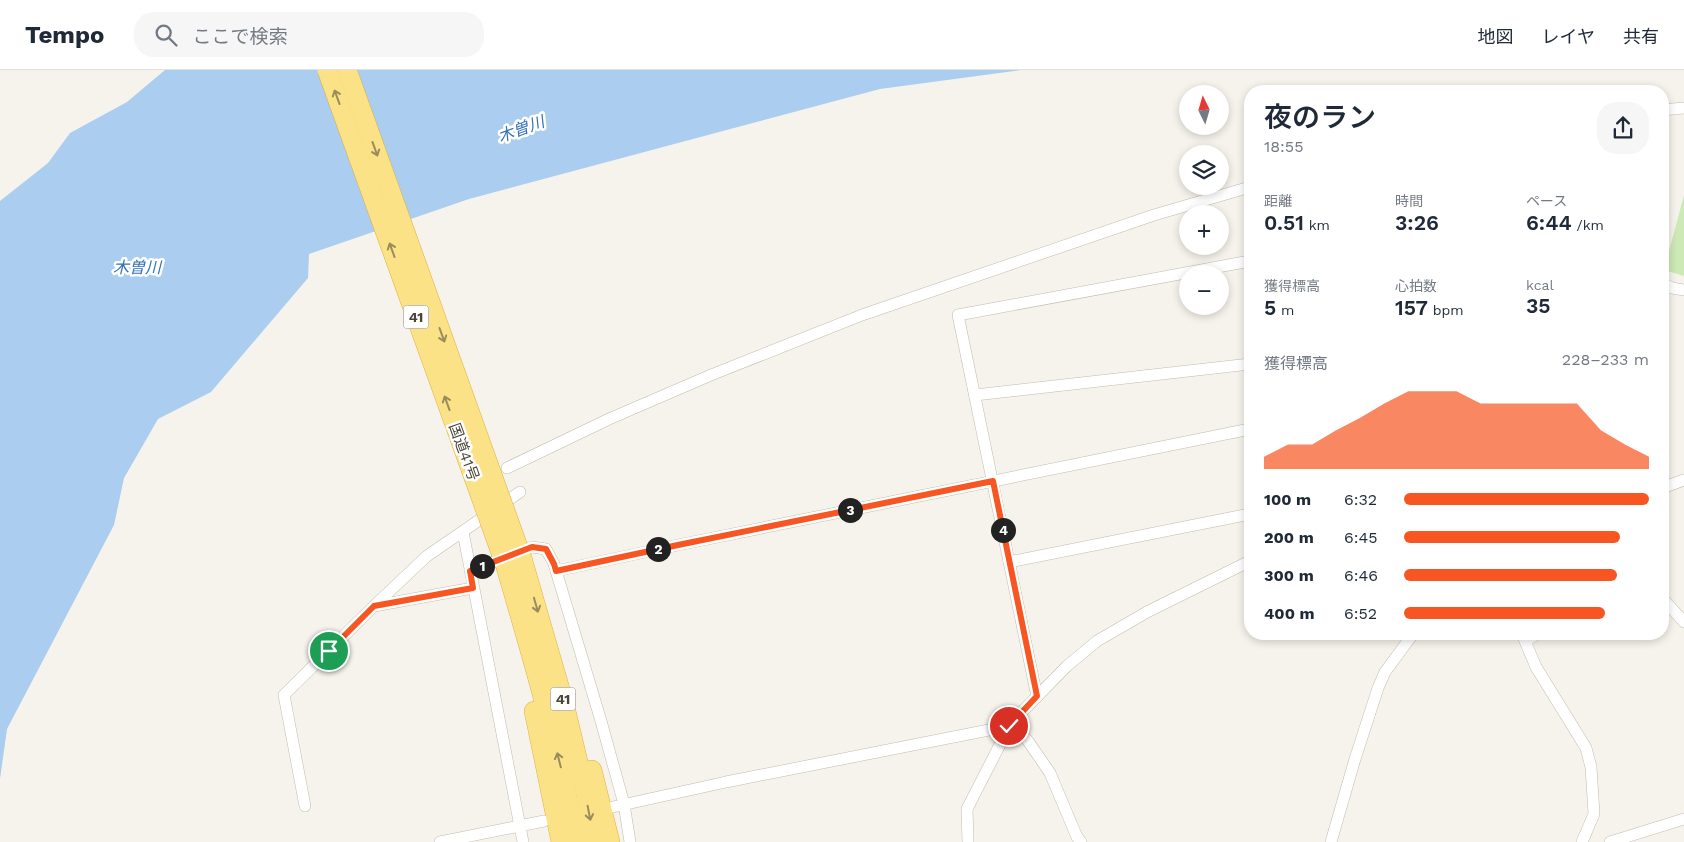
<!DOCTYPE html>
<html lang="ja">
<meta charset="utf-8">
<style>
body{margin:0;font-family:"Work Sans","Noto Sans JP",sans-serif;background:#f6f6f7;color:#1f2937;height:100vh;display:flex;flex-direction:column;font-size:19px;white-space:nowrap}
*{box-sizing:border-box;margin:0}
p{font-size:16px;color:#747a83}
.icon{flex:none;width:28px;height:28px;fill:none;stroke:currentColor;stroke-width:2;stroke-linecap:round;stroke-linejoin:round}
.map{position:relative;flex:1;overflow:hidden}
.sheet{position:absolute;left:1244px;top:15px;width:425px;height:555px;display:flex;flex-direction:column;background:#fff;border-radius:20px;box-shadow:0 2px 8px #0003}
.sheet>*{flex:none}
.needle{width:32px;rotate:355deg}
.buttons{position:absolute;left:1179px;top:15px;display:grid;gap:10px}
.buttons a{display:grid;place-items:center;width:50px;height:50px;border-radius:50%;background:#fff;box-shadow:0 2px 8px #0003;font-size:25px}
.pin{position:absolute;display:grid;place-items:center;width:42px;height:42px;color:#fff;margin:-21px;border:2px solid #fff;border-radius:50%;box-shadow:0 1px 5px #0007}
.km{position:absolute;width:25px;height:25px;margin:-12px;border-radius:50%;background:#222;color:#fff;font-size:14px;line-height:25px;text-align:center}
.round{display:grid;place-items:center;flex:none;width:52px;height:52px;border-radius:20px;background:#f6f6f7}
.headline{display:flex;align-items:center;justify-content:space-between;height:85px;padding:0 20px}
h1{font-size:28px;font-weight:600;line-height:38px}
.figures{display:grid;grid-template-columns:repeat(3,1fr);gap:8px;height:85px;padding:5px 20px}
.figures div{display:grid;align-content:center}
.figures b{font-size:21px;font-weight:600}
.figures small{font-size:14px;font-weight:400}
.figures p{font-size:14px}
.chart{height:140px;padding:10px 20px}
.chart p{display:flex;justify-content:space-between}
.chart svg{width:100%;height:90px;margin-top:5px;fill:#f75521;opacity:.7}
ul{padding:0 20px;list-style:none;font-size:16px}
li{display:grid;grid-template-columns:80px 60px 1fr;align-items:center;height:38px}
li i{height:12px;border-radius:6px;background:#f75521}
header{display:flex;align-items:center;gap:30px;box-sizing:border-box;height:70px;padding:0 25px;background:#fff;border-bottom:1px solid #e0e1e3}
header strong{font-size:24px}
nav{display:flex;gap:28px;margin-inline-start:auto;font-size:18px}
.search{width:350px;height:45px;background:#f6f6f7;display:flex;align-items:center;gap:12px;box-sizing:border-box;padding:0 18px;border-radius:20px;color:#747a83;font-size:19px}
.map>svg:first-child{display:block}
</style>
<header>
<strong>Tempo</strong>
<div class="search"><svg class="icon" aria-label="search" viewBox="0 0 24 24"><circle cx="10" cy="10" r="6"/><path d="M15 15l6 6"/></svg>ここで検索</div>
<nav><a>地図</a><a>レイヤ</a><a>共有</a></nav>
</header>
<div class="map">
<svg width="1684" height="772" viewBox="0 0 1684 772">
<rect width="100%" height="100%" fill="#f6f3ec"/>
<polygon fill="#cde9b5" points="1684,125 1684,206 1664,200"/>
<polygon fill="#aacdf0" points="165,0 1021,0 880,19 469,129 309,184 308,208 211,322 158,349 124,408 114,455 7,659 0,709 0,131 48,93 70,63 127,32"/>
<g fill="none" stroke-linecap="round" stroke-linejoin="round">
<g stroke="#c1bcae" stroke-width="12">
<g id="minor">
<polyline points="1662,40 1684,38"/>
<polyline points="1662,213 1672,218 1684,220"/>
<polyline points="975,325 1250,294"/>
<polyline points="507,398 609,349 711,305 862,245 1154,145 1250,117"/>
<polyline points="1662,418 1684,410"/>
<polyline points="463,462 523,772"/>
<polyline points="1009,492 1250,444"/>
<polyline points="470,501 532,477 546,479 554,494 601,651 624,734 630,772"/>
<polyline points="556,501 678,475 1250,359"/>
<polyline points="1662,528 1684,552"/>
<polyline points="374,536 473,518"/>
<polyline points="1522,564 1536,597 1586,678 1591,697 1594,744 1582,772"/>
<polyline points="1526,571 1537,564"/>
<polyline points="1037,627 958,245 1250,191"/>
<polyline points="1011,653 1028,671 1050,703 1077,767 1081,772"/>
<polyline points="305,736 284,625 374,536 427,486 520,422"/>
<polyline points="613,737 726,712 1009,656"/>
<polyline points="440,772 544,751"/>
<polyline points="968,772 967,739 1011,653 1067,596 1097,571 1147,542 1250,491"/>
<polyline points="1331,772 1355,689 1378,618 1385,602 1413,564"/>
<polyline points="1610,772 1684,749"/>
</g>
</g>
<g stroke="#ddb13f" stroke-width="20">
<g id="trunk">
<polyline points="522,488 564,633 586,725 594,772"/>
<path d="M505 494C532 586 559 678 576 772"/>
<polyline points="534,641 561,772"/>
<polyline points="592,700 610,772"/>
</g>
</g>
<use href="#minor" stroke="#fff" stroke-width="11"/>
<use href="#trunk" stroke="#fce286" stroke-width="19"/>
<g stroke="#ddb13f" stroke-width="20" stroke-linecap="butt">
<g id="trunk-bridge">
<polyline points="327,0 505,494"/>
<polyline points="347,0 522,488"/>
</g>
</g>
<use href="#trunk-bridge" stroke="#fce286" stroke-width="19"/>
</g>
<defs><path id="oneway-shaft" d="M-6 0H5M1.5-3L5.5 0L1.5 3" fill="none" stroke-width="1.6" stroke-linecap="round" stroke-linejoin="round" transform="scale(1.25)"/></defs>
<g stroke="#9a8c5c">
<use href="#oneway-shaft" transform="translate(337 27) rotate(-110)"/>
<use href="#oneway-shaft" transform="translate(375 79) rotate(70)"/>
<use href="#oneway-shaft" transform="translate(392 180) rotate(-110)"/>
<use href="#oneway-shaft" transform="translate(442 265) rotate(70)"/>
<use href="#oneway-shaft" transform="translate(447 333) rotate(-110)"/>
<use href="#oneway-shaft" transform="translate(536 535) rotate(74)"/>
<use href="#oneway-shaft" transform="translate(559 690) rotate(-104)"/>
<use href="#oneway-shaft" transform="translate(589 743) rotate(79)"/>
</g>
<g fill="none" stroke-linecap="round" stroke-linejoin="round">
<g stroke="#fff" stroke-width="10">
<polyline id="route" points="329,581 374,536 473,518 470,501 532,477 546,479 554,494 556,501 678,475 993,411 1037,626 1009,656"/>
</g>
<use href="#route" stroke="#f75521" stroke-width="6"/>
</g>
<g text-anchor="middle" dominant-baseline="central" stroke-width="5" stroke-linejoin="round" paint-order="stroke">
<g fill="#fff" stroke="#807d74" stroke-width="1">
<rect x="403.5" y="235.5" width="25" height="23" rx="4"/>
<rect x="550.5" y="617.5" width="25" height="23" rx="4"/>
</g>
<g font-size="14" font-weight="bold" fill="#4a4539">
<text x="416" y="247">41</text>
<text x="563" y="629">41</text>
</g>
<g font-size="15" fill="#4a4539" stroke="#fff">
<text transform="translate(464 382) rotate(70)">国道41号</text>
</g>
<g font-size="16" font-style="italic" fill="#3272b7" stroke="#fff">
<text transform="translate(521 59) rotate(-20)">木曽川</text>
<text x="137" y="197">木曽川</text>
</g>
</g>
</svg>
<div class="buttons">
<a><svg class="needle" viewBox="-14 -14 28 28"><path d="M0-13l5 13h-10z" fill="#e53935"/><path d="M0 13l5-13h-10z" fill="#747a83"/></svg></a>
<a><svg class="icon" aria-label="layers" viewBox="0 0 24 24"><path d="M12 4l9 5-9 5-9-5zM3 14l9 5 9-5"/></svg></a>
<a>+</a>
<a>−</a>
</div>
<div class="pin" style="left:329px;top:581px;background:#1e9e55"><svg class="icon" aria-label="arrive" viewBox="0 0 24 24"><path d="M6 21V4h12l-3 4 3 4H6"/></svg></div>
<div class="pin" style="left:1009px;top:656px;background:#d93025"><svg class="icon" aria-label="check" viewBox="0 0 24 24"><path d="M5 12l5 5 9-10"/></svg></div>
<b class="km" style="left:482px;top:496px">1</b>
<b class="km" style="left:658px;top:479px">2</b>
<b class="km" style="left:850px;top:440px">3</b>
<b class="km" style="left:1003px;top:460px">4</b>
<section class="sheet">
<div class="headline"><div><h1>夜のラン</h1><p>18:55</p></div><a class="round"><svg class="icon" aria-label="share" viewBox="0 0 24 24"><path d="M12 15V3M7 8l5-5 5 5M5 13v7h14v-7"/></svg></a></div>
<div class="figures">
<div><p>距離</p><b>0.51<small> km</small></b></div>
<div><p>時間</p><b>3:26</b></div>
<div><p>ペース</p><b>6:44<small> /km</small></b></div>
</div>
<div class="figures">
<div><p>獲得標高</p><b>5<small> m</small></b></div>
<div><p>心拍数</p><b>157<small> bpm</small></b></div>
<div><p>kcal</p><b>35</b></div>
</div>
<div class="chart"><p><span>獲得標高</span>228–233 m</p>
<svg viewBox="0 0 160 44" preserveAspectRatio="none"><path d="M0 44V38L10 32L20 32L30 25L40 19L50 12L60 6L70 6L80 6L90 12L100 12L110 12L120 12L130 12L140 25L150 32L160 38V44z"/></svg>
</div>
<ul>
<li><b>100 m</b>6:32<i style="width:100%"></i></li>
<li><b>200 m</b>6:45<i style="width:88%"></i></li>
<li><b>300 m</b>6:46<i style="width:87%"></i></li>
<li><b>400 m</b>6:52<i style="width:82%"></i></li>
</ul>
</section>
</div>
